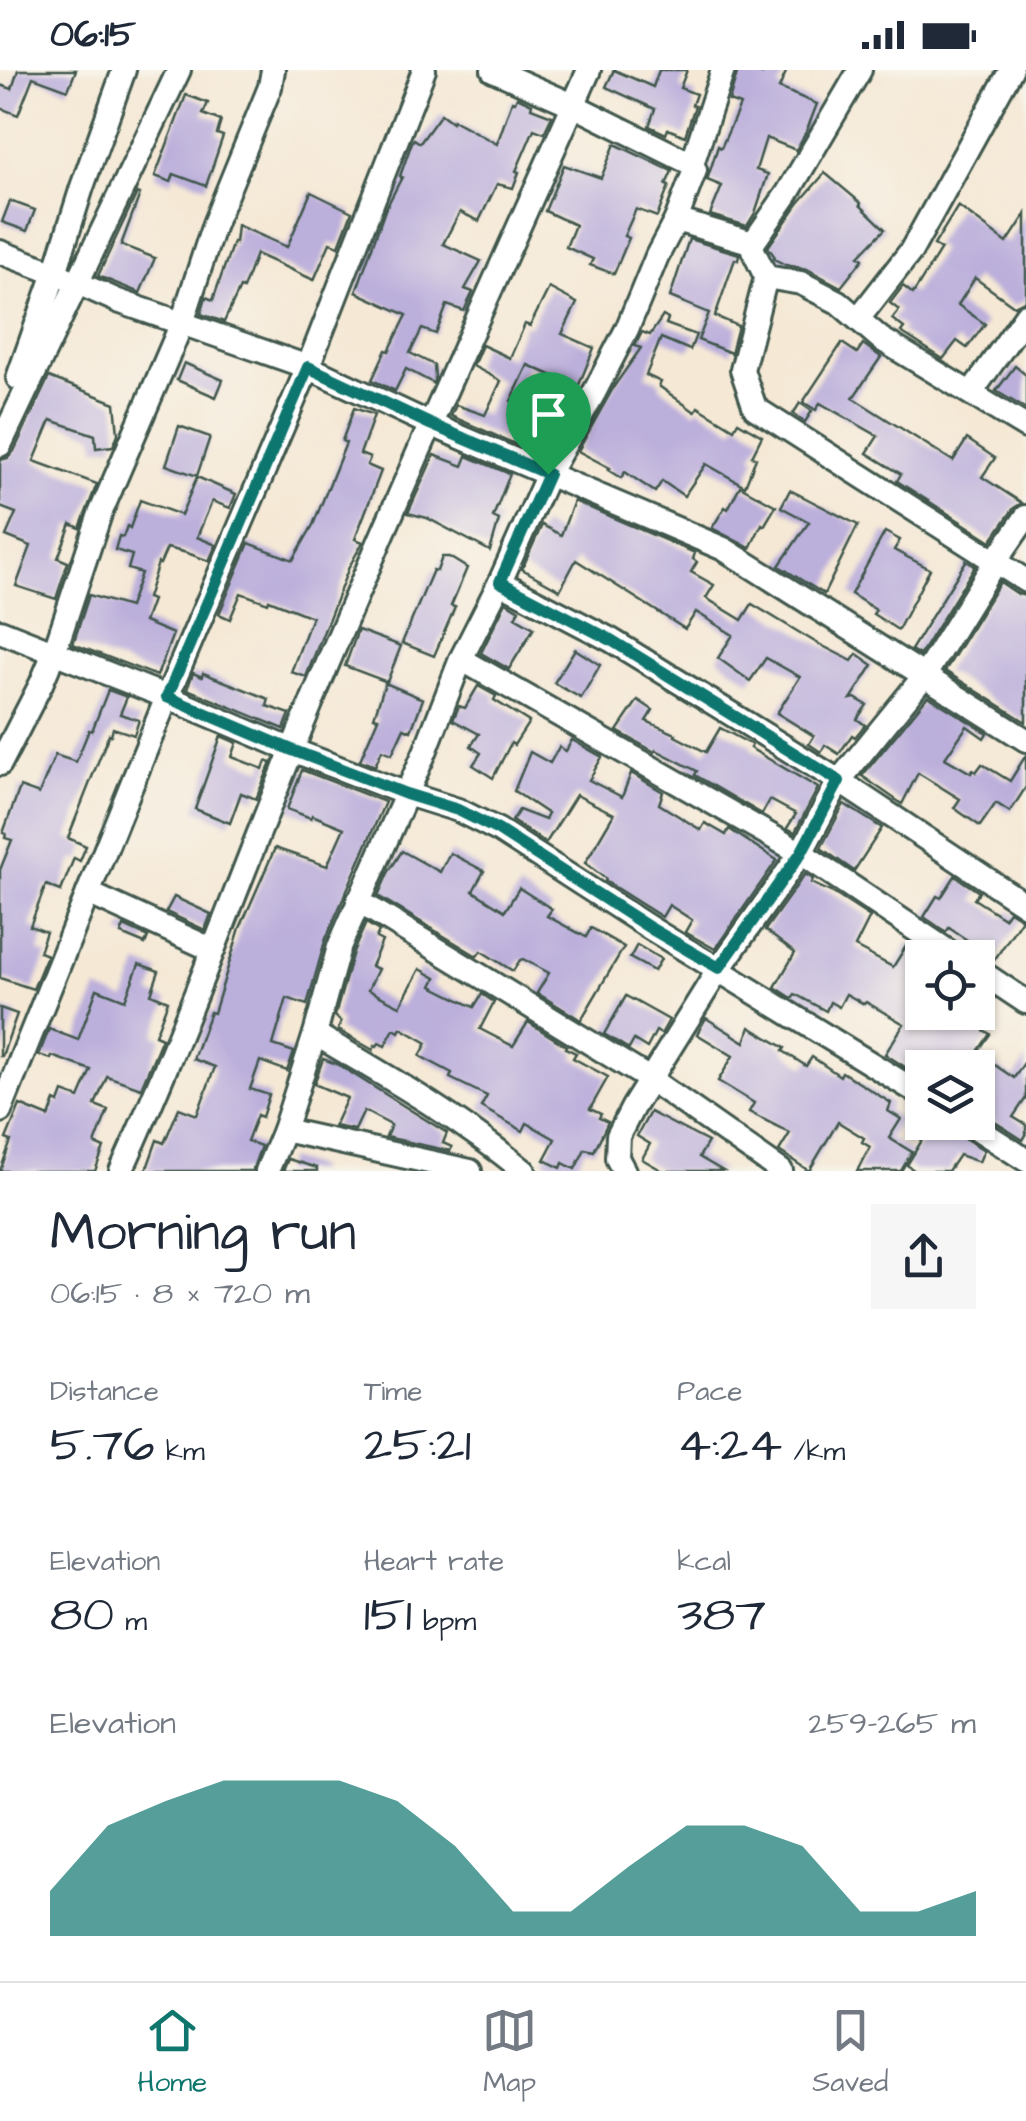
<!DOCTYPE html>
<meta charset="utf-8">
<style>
body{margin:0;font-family:"Architects Daughter",sans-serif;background:#f6f6f7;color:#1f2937;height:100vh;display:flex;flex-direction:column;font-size:38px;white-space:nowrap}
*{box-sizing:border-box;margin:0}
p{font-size:32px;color:#747a83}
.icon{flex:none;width:55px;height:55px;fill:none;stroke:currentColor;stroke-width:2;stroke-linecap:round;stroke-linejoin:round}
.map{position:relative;height:1101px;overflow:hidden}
.panel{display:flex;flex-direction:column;background:#fff;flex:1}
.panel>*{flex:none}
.controls{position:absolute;left:905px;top:870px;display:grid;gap:20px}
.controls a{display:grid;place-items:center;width:90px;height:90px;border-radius:0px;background:#fff;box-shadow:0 2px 8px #0004;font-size:50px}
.pin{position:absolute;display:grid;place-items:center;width:85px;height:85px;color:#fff;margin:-102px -42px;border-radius:50% 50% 50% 0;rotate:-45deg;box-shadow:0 0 10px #0007}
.pin .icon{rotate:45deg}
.round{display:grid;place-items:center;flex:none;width:105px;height:105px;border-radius:0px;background:#f6f6f7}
.overview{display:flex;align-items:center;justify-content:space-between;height:170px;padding:0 50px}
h1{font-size:55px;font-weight:600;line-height:75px}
.metrics{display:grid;grid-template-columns:repeat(3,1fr);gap:15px;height:170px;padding:10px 50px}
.metrics div{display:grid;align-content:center}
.metrics b{font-size:50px;font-weight:600}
.metrics small{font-size:28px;font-weight:400}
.metrics p{font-size:28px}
.chart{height:280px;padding:20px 50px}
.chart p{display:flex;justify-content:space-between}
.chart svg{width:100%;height:180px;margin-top:10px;fill:#0f766e;opacity:.7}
.status{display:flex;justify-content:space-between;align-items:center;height:70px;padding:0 50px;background:#fff;direction:ltr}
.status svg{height:28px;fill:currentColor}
.dock{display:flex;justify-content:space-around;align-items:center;height:140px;border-top:2px solid #e0e1e3;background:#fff;font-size:28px;color:#747a83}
.dock a{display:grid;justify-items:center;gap:5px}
.dock .selected{color:#0f766e}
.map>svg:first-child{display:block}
</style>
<div class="status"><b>06:15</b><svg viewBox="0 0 49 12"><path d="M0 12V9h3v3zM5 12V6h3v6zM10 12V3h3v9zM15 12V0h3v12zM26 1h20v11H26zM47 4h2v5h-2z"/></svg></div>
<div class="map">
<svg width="1026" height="1101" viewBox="0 0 1026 1101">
<rect width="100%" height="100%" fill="#f7f3e8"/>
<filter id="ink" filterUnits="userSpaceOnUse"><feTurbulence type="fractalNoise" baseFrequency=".01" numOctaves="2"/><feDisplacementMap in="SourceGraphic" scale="20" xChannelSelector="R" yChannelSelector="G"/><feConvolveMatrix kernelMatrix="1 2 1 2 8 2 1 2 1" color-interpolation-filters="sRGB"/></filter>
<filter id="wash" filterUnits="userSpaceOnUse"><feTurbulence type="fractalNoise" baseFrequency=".0048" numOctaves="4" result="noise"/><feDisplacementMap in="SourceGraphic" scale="40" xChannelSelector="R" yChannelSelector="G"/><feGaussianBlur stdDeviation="2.25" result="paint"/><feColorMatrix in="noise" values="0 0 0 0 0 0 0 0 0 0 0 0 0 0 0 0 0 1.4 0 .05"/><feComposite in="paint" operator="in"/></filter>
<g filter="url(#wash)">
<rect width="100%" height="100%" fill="#f5e8d5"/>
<g id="blocks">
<g fill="#bbafdb">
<polygon points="18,0 76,0 68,20 33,7 18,45 0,38 0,15 12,19"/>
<polygon points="614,0 653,17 659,0 687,0 680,18 696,24 692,35 695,36 685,66 668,59 666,64 649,56 655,39 606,17"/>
<polygon points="738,0 750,0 762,4 764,0 787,0 779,18 817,34 807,60 796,80 766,68 756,100 768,104 755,143 747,156 710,145 722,116 707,110 718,76 721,78 740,35 729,31"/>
<polygon points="186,25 208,33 203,44 221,51 217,64 223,66 206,116 174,104 171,112 155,106"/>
<polygon points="517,27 532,34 531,38 552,46 544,63 534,59 516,101 519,102 513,118 497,114 479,151 460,142 443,174 481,191 465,219 473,222 464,241 447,235 436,264 422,259 410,283 434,295 435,308 433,313 406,299 395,321 372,310 386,280 389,281 407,245 356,222 385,140 402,107 400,106 412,72 414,69 420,73 441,44 452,52 453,50 497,74 512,31 515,32"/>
<polygon points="615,74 672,101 666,115 669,116 657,147 636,139 624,166 629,168 614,204 590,195 593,189 566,177 575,155 545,141 564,95 601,108"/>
<polygon points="825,103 861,133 860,135 885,159 859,186 863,189 841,217 807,199 786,195 774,189 775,187 768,177 798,134"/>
<polygon points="311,122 352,142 339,176 330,173 314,210 256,184 243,219 240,218 224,252 201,244 206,227 213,230 233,172 235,173 237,155 287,177"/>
<polygon points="137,123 140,124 121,175 155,188 140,223 98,206"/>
<polygon points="10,131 35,140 27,161 2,152"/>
<polygon points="958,136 1007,173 1026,144 1026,230 1014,236 975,208 958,235 985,254 967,278 957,271 943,289 901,262 904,258 892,249 899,240 890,233 903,216 913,224 941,179 934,175"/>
<polygon points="689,169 739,184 738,190 735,189 715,246 738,256 731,283 698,270 709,243 670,227"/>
<polygon points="549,218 577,233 562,264 594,278 578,317 528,295 511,331 531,341 519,366 525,369 522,377 451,346 456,335 485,345 501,311 473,296 482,275 510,288 525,254 530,256"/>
<polygon points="663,246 668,249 666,254 696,265 690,280 661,268 646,305 661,312 659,316 695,342 698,337 734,359 738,352 762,366 752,386 756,388 745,416 706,394 684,426 662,411 655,422 625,402 621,408 608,400 610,398 578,381 615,315 641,278 635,276 642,262 650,265"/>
<polygon points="842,273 857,283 863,274 881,287 853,328 953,391 967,369 995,388 982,407 1022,433 1014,438 991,471 897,411 901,404 867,383 878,366 820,333 816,340 803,332"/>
<polygon points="184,293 223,310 216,327 177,310"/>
<polygon points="1015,296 1026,305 1026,339 996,321"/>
<polygon points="49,307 115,333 118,364 113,376 96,378 95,365 51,350 34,391 97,414 80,458 71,454 58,488 68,492 56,529 16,516 31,476 6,466 16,443 0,437 0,390 8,388 14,381"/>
<polygon points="800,333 812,341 805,352 793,344"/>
<polygon points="354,338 374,345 360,384 370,388 367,395 381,401 355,469 363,472 349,497 306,607 291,602 312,547 269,530 268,533 241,523 230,549 219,544 249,473 293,490 313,455 346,373 342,371"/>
<polygon points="179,356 210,367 197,406 166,395"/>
<polygon points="434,385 463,396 467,386 510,404 493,447 499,450 490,481 427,448 408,443"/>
<polygon points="197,407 236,424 230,438 212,431 197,467 216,475 209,491 187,483 167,478 160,494 158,493 147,528 152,530 144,552 173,564 157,606 73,574 89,525 129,537 141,503 128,499 132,485 115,480 119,466 123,467 127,456 130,458 140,430 181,445"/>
<polygon points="740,416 776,436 764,456 762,454 750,478 712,458 725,437 728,439"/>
<polygon points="790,420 858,455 824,524 779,496 809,452 781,437"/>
<polygon points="574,431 695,483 693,489 697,492 691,502 714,515 706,528 742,550 752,534 815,572 852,591 857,584 873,595 851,629 855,628 867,635 857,649 865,655 855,667 852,665 839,684 825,675 821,682 809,674 814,666 777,643 800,607 766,588 750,611 718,588 733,565 696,542 685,559 576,490 560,520 522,499 542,455 561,465"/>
<polygon points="885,462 900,470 894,480 930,499 898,560 873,544 876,540 851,524"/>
<polygon points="442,487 449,487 467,498 451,536 455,537 434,586 402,573 433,500 437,501"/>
<polygon points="966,491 975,496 920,585 911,580"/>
<polygon points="1000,512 1018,524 1026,526 1026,652 945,601"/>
<polygon points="506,532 519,540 515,547 534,558 509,599 481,583"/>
<polygon points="358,560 401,576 387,612 345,596"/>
<polygon points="575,579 600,595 581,628 554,613"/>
<polygon points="193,603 202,607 203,603 269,629 267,636 290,644 284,659 187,619"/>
<polygon points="385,613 423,629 411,661 404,658 392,684 382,680 375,696 360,690 378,648 374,647"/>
<polygon points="478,616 496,626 494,630 529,652 514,675 511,673 493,708 473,695 481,683 471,676 479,664 453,650 459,636 465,638"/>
<polygon points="108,620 127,627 120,644 139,650 134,665 113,658 111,665 109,664 68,768 86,776 80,791 74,788 61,821 46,815 30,856 46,862 39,882 47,885 33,919 0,908 0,800 12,770 5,768 6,764 3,763 20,717 39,724 55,685 76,692 89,660 92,661"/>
<polygon points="928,626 987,663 984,668 967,656 945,688 971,703 973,700 976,702 982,694 1010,711 1026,685 1026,717 1010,742 996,733 980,756 954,738 960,729 918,703 902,734 862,706"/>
<polygon points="638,630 653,640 646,651 676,664 675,666 706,682 720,658 752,675 750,678 818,718 795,762 787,758 796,744 770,730 762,744 695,705 697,701 656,680 655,682 617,661"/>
<polygon points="221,666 237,673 232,687 263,699 266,691 271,693 256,729 241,723 230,753 195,739"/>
<polygon points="572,670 602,687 589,710 622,727 631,703 663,722 659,734 701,760 705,753 726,765 729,759 777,790 715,879 685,862 692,850 669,835 662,847 605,811 606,809 585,793 614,744 576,725 546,773 512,751 519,740 545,750 548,744 514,721 530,682 550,693 559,677 566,681"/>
<polygon points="302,700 385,732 325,871 307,935 287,928 273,975 294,982 287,1001 260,991 250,1019 269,1025 262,1047 257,1045 247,1071 261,1076 252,1101 146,1101 157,1070 164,1073 179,1038 197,1045 215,997 193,989 210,942 214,943 240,858 275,778 327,796 344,758 312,745 311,748 287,739"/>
<polygon points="844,734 882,758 854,801 821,778"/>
<polygon points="402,781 440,802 450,783 484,801 473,821 505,841 519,818 552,839 547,846 586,867 591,858 624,877 581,950 537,923 549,903 523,889 520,890 513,901 481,881 477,886 378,826 388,803"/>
<polygon points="805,804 813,809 811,813 833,823 870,847 855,877 893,897 908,873 922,882 922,942 973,942 968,950 990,964 977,983 1014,1008 1026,990 1026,1028 1013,1047 1026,1055 1026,1065 1023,1070 978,1041 978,998 922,998 922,1008 885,984 904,954 866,932 864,934 846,924 839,937 830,932 826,941 795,924 792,928 775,917 795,883 765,860"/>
<polygon points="955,806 979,822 974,829 1004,848 1009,841 1022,849 993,892 978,885 979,878 949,858 946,862 924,847 937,826 941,828"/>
<polygon points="174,827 211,844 205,860 166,842"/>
<polygon points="366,853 379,861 376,868 382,871 371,896 378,899 368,920 400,936 420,899 436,908 432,916 474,937 482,924 494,932 480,959 513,976 528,952 566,976 565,978 576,983 573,988 608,1007 590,1039 601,1044 599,1048 608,1052 594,1081 585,1079 575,1099 563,1093 561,1098 544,1090 555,1069 527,1053 523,1061 481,1037 487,1026 450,1008 452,1003 420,986 427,973 401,958 399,962 394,959 385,976 379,973 377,976 375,975 373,980 338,960 341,952 335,946 353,882"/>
<polygon points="124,856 148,867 145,874 121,864"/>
<polygon points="637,875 661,889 654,901 630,888"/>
<polygon points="139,894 159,901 151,924 168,931 155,965 162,968 141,1018 107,1006 95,1035 108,1040 95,1074 104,1078 95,1101 0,1101 11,1071 6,1069 20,1035 49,1047 55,1031 59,1033 63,1022 79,1028 91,1000 52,986 51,989 39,985 49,959 78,970 97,919 125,930"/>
<polygon points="626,926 669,950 661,964 656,961 647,978 634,970 629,979 604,964"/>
<polygon points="0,938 17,944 2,986 0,986"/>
<polygon points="706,948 745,972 750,957 785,978 783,981 806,996 812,987 840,1006 842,1002 891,1033 888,1041 901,1049 889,1068 912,1082 901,1101 857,1101 870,1077 862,1072 864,1068 838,1052 809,1101 779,1081 790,1063 749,1042 754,1033 718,1011 733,986 697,964"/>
<polygon points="323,989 337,994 447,1063 443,1073 452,1077 450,1081 386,1067 391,1055 364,1041 355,1060 334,1056 347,1028 314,1014"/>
<polygon points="650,1042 708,1072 699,1087 723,1101 663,1101 642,1089 650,1074 637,1066"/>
<polygon points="933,1052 952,1052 958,1064 984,1080 979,1092 959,1085 948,1101 915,1101 907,1095"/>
<polygon points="288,1089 317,1098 317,1101 283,1101"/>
</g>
</g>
</g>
<g filter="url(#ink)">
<use href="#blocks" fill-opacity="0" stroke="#3f574c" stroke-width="2.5"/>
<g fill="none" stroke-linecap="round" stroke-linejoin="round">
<g stroke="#3f574c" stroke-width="28">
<g id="street">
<polyline points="493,0 573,35 692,94"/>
<polyline points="676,150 753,173 753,180 766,207 801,213 838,232 881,269 1026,357"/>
<polyline points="753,173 787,124 860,0"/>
<polyline points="0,182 55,203 118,231 308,297 430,354 724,479 1026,670"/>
<polyline points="766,207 742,300 755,338 1026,511"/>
<polyline points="858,249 911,181 1011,0"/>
<polyline points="18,308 55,203 82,117 124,0"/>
<polyline points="971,323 1026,245"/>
<polyline points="0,375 179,0"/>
<polyline points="500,512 611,570 733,645 839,711 1026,835"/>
<polyline points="0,561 167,627 292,680 407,724 458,740 498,760 650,858 922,1025"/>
<polyline points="461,589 801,783 958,888"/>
<polyline points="0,694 41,614 54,583 100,444 182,253 214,154 270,17 273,0"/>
<polyline points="88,823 213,880"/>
<polyline points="358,831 651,1010 781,1101"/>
<polyline points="978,900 1026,932"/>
<path d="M315 964C388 1007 458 1047 524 1101"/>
<polyline points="0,1041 167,627 308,297 424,0"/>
<polyline points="967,1052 1026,1090"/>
<path d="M121 1101C184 963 235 820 292 680 385 451 488 226 589 0"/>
<polyline points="267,1101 284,1060"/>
<polyline points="470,1101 284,1060 315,964 339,877 425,682 461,589 500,512 548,404 595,321 627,259 657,186 676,150 695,100 692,94 723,0"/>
<polyline points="624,1101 617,1088 618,1066 633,1037 719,899 801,783 839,711 925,605 995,492 1026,447"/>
</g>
</g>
<use href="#street" stroke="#fff" stroke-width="22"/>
</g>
</g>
<g fill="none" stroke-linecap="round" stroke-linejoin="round" filter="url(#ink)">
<g stroke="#fff" stroke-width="20">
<polygon id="route" points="308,297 430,354 548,404 500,512 611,570 839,711 801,783 719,898 650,858 498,760 458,740 406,724 292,680 167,627"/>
</g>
<use href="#route" stroke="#0f766e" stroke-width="12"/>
</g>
</svg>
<div class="controls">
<a><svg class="icon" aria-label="locate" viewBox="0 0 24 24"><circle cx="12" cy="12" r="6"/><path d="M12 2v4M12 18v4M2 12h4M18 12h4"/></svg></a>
<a><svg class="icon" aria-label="layers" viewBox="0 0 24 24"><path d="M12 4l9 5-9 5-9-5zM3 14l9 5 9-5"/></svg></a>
</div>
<div class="pin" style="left:548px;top:404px;background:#1e9e55"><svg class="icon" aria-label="arrive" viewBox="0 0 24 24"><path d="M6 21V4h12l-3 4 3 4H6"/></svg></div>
</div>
<section class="panel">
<div class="overview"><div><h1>Morning run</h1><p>06:15 · 8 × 720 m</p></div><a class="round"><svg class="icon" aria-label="share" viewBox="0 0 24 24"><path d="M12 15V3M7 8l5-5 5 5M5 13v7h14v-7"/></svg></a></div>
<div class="metrics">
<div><p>Distance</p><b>5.76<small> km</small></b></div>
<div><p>Time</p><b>25:21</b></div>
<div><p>Pace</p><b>4:24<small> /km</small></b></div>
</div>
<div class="metrics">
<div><p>Elevation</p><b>80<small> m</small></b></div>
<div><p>Heart rate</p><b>151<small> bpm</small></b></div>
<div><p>kcal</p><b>387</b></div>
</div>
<div class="chart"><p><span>Elevation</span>259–265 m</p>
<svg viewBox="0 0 160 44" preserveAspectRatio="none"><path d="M0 44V33L10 17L20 11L30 6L40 6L50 6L60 11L70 22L80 38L90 38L100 27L110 17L120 17L130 22L140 38L150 38L160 33V44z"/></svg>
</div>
</section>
<nav class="dock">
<a class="selected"><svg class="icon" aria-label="home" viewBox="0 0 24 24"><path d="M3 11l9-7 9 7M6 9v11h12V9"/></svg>Home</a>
<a><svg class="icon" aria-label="map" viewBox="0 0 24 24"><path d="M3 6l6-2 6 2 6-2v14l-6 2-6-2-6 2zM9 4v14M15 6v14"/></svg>Map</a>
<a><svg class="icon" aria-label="saved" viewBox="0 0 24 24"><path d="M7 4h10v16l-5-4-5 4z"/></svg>Saved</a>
</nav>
